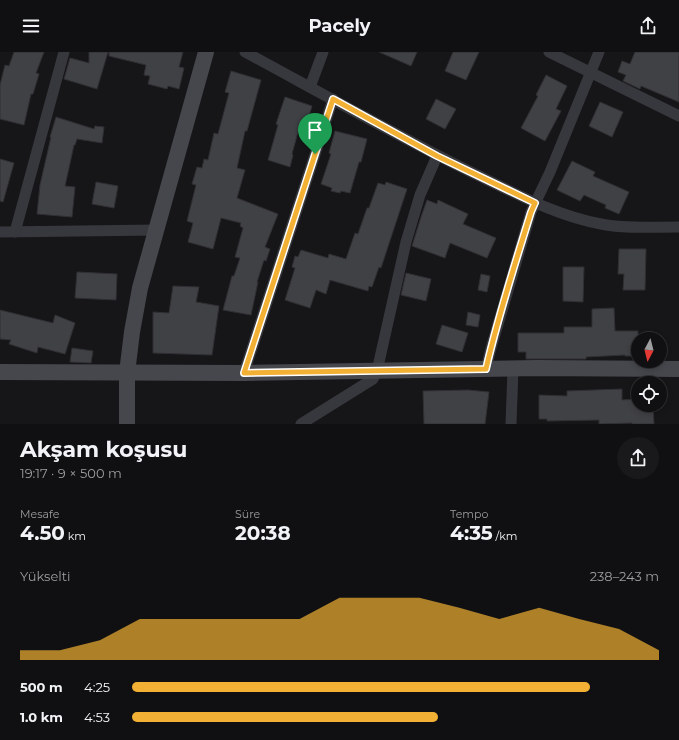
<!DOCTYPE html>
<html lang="tr">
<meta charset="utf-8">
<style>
body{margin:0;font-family:Montserrat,sans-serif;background:#19191b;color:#f1f3f6;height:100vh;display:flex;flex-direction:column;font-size:15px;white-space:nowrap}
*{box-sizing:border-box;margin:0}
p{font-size:13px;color:#9c9d9f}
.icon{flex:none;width:22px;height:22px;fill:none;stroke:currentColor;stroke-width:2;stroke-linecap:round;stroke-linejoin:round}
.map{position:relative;height:372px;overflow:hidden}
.panel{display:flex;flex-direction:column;background:#101012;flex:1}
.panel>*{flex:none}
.needle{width:26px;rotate:187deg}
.fabs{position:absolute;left:631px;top:280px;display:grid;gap:8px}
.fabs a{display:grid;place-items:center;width:36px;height:36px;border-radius:50%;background:#101012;box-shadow:0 2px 6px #0003,0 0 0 1px #303032;font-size:20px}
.pin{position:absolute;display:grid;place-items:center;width:34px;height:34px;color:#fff;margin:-41px -17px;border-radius:50% 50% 50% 0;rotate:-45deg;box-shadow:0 0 4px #0007}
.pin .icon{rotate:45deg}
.round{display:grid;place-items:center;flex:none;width:42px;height:42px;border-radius:21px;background:#19191b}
.summary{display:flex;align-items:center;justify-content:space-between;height:68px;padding:0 20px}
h1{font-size:22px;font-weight:700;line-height:30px}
.stats{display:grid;grid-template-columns:repeat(3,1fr);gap:6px;height:68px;padding:4px 20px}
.stats div{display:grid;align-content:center}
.stats b{font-size:20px;font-weight:700}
.stats small{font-size:11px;font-weight:400}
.stats p{font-size:11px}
.chart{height:112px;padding:8px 20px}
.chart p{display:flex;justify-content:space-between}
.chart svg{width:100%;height:72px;margin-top:4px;fill:#f2b134;opacity:.7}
ul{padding:0 20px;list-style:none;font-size:13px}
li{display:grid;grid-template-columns:64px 48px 1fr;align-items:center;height:30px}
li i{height:10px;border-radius:5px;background:#f2b134}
header{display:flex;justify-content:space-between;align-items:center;height:52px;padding:0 20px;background:#101012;font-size:18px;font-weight:700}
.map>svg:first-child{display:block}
</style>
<header><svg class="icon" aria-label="menu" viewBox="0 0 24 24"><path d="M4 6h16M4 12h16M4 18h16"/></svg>Pacely<svg class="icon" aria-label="share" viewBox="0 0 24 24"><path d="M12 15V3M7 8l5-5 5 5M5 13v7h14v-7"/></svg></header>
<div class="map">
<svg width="679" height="372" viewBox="0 0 679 372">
<rect width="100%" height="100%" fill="#161618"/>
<g fill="#404145" stroke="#303034">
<polygon points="14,0 44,0 36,21 39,22 33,42 31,42 24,73 0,67 0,33 5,13 9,14"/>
<polygon points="89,0 108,0 97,37 64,27 70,6 89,11"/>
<polygon points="109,0 183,0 179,15 184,16 179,37 168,34 167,37 148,32 150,24 144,23 146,13 109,4"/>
<polygon points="379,0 417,0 411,14"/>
<polygon points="453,0 479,0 466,28 445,19"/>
<polygon points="635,0 679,0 679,50 641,34 640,37 623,29 626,23 618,20 622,9 630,12"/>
<polygon points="231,19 261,28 247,79 245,79 237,116 245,118 237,146 278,162 265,195 270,197 266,209 264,208 257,230 258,230 251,263 223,258 232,224 234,224 240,206 235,205 243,176 240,174 241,171 221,166 213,197 188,190 193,171 187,169 196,133 192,132 197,115 202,116 204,107 208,108 214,81 218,82 229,41 225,40"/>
<polygon points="546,23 567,34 556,57 561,59 545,89 521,76 538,44 536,43"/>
<polygon points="285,45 312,54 304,82 298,80 292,102 293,103 290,115 268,108 278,73 276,72"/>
<polygon points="436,47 456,57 445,77 426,67"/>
<polygon points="600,50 623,60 612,85 589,74"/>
<polygon points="56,65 94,77 95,74 104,75 102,91 77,87 75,93 74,93 65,134 75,135 72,165 37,162 40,133 51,85 50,85"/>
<polygon points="335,79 367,87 361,110 359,110 350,141 341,139 340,141 331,139 332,136 321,132 331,102 329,101"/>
<polygon points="0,107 14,111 3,150 0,149"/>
<polygon points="572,109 595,120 593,124 629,140 619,162 605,156 606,153 584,143 580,149 557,138"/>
<polygon points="96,130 118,134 114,156 92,152"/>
<polygon points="386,130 407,137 381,216 379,215 372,235 369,234 368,239 330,228 326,242 316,238 310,256 285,248 295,216 292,215 295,204 298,205 301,198 328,206 329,202 346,207 355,181 358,182 367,156 369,156 378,131 385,133"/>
<polygon points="427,148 437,152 438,148 468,162 463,172 496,186 487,206 450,191 445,206 412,194 421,165"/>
<polygon points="619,197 646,197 645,238 623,238 624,222 618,222"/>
<polygon points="563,215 584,215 583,250 563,249"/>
<polygon points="77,220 117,222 116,248 75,246"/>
<polygon points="406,221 431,227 426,249 401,243"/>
<polygon points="481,222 490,224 487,240 478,238"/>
<polygon points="173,234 199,235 196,250 219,254 212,303 153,301 153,260 169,261"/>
<polygon points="614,256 615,279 638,279 638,304 625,304 625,303 586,305 586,307 526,307 526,300 518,300 518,281 564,281 564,275 592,275 592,257"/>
<polygon points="0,258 53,271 55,263 75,271 65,302 38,295 37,301 9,292 11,288 0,287"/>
<polygon points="468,260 480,263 478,275 466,273"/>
<polygon points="442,273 468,281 462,300 436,292"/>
<polygon points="72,296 93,299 91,311 70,310"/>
<polygon points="622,337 622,348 638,347 638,353 653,353 654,372 632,372 632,371 599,372 599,368 547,369 547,367 539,367 539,343 567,344 567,339"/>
<polygon points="468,338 489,340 485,372 424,372 423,339"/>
</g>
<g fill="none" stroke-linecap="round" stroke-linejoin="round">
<g stroke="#37383d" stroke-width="11">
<path d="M245 0C321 41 397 84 475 122 515 141 556 164 601 172 626 177 653 175 679 175"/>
<polyline points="549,0 679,64"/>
<polyline points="310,35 323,0"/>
<polyline points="0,180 157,178"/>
<polyline points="15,180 64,0"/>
<polyline points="486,317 491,296 531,160 550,120 599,0"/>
<polyline points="244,321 333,47"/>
<polyline points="301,372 373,327 377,319 406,190 420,143 437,104"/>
<polyline points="511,372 513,317"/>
</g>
<g stroke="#45474d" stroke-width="16">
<polyline points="0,320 244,321 537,316 679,317"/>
<polyline points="127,372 127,321 132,280 140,236 206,0"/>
</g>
</g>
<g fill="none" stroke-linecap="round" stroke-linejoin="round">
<g stroke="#fff" stroke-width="8">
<path id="route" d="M333 47 437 104 535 151 531 160C515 212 498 264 486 317L244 321Z"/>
</g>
<use href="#route" stroke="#f2b134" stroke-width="5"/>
</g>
</svg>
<div class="fabs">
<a><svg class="needle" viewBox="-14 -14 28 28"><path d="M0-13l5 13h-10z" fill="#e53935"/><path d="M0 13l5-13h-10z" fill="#9c9d9f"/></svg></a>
<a><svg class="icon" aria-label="locate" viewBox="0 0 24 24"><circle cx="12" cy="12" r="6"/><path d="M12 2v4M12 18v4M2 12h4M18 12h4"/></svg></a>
</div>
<div class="pin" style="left:315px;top:102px;background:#1e9e55"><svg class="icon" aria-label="arrive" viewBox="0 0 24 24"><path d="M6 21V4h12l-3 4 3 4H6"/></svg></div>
</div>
<section class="panel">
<div class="summary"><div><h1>Akşam koşusu</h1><p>19:17 · 9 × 500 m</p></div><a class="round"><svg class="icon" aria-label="share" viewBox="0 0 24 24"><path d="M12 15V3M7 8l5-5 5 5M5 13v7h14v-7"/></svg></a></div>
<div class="stats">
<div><p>Mesafe</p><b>4.50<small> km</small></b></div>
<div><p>Süre</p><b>20:38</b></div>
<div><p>Tempo</p><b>4:35<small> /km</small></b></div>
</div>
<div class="chart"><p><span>Yükselti</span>238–243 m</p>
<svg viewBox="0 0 160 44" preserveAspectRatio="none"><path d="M0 44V38L10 38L20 32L30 19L40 19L50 19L60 19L70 19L80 6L90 6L100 6L110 12L120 19L130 12L140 19L150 25L160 38V44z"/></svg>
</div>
<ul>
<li><b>500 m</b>4:25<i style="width:87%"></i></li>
<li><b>1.0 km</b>4:53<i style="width:58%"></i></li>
</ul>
</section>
